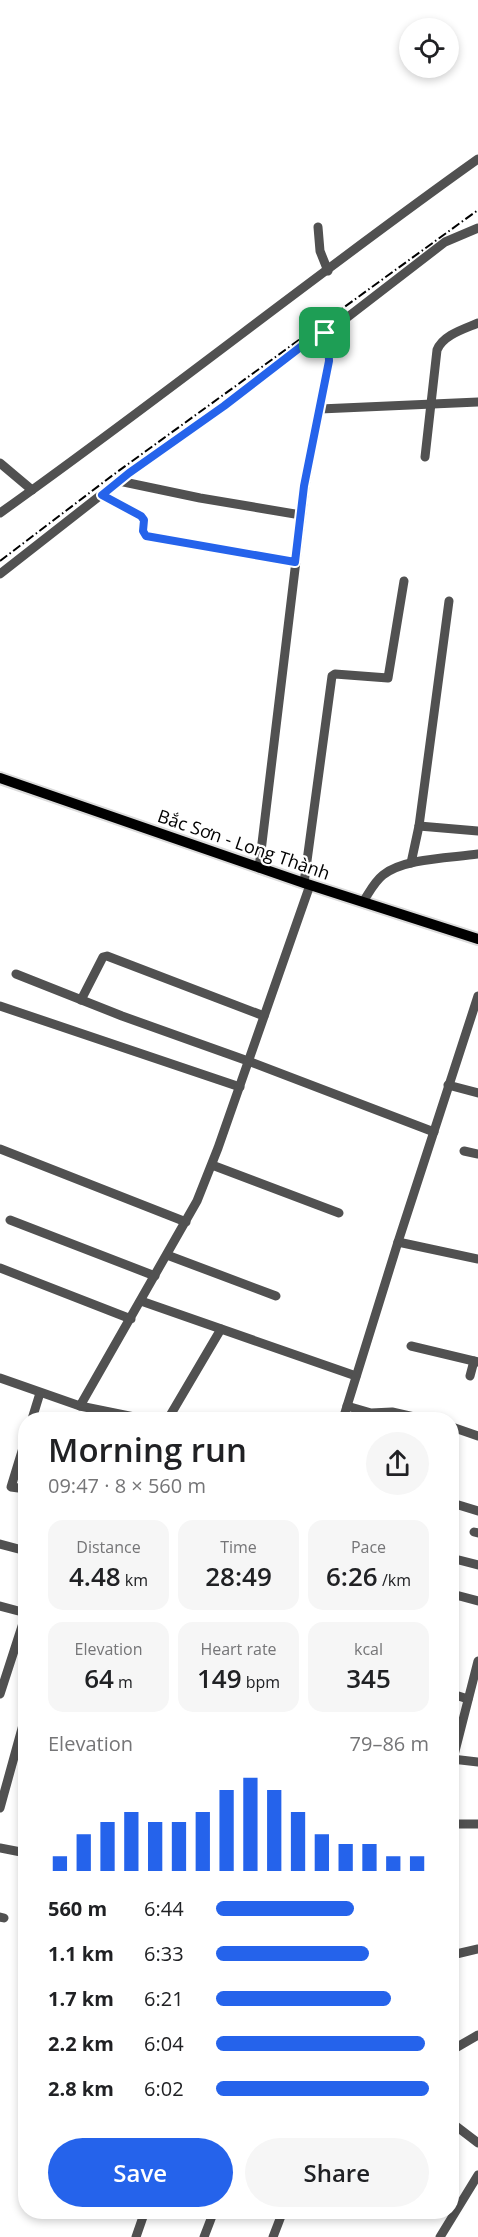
<!DOCTYPE html>
<meta charset="utf-8">
<style>
body{margin:0;font-family:"Open Sans",sans-serif;background:#f6f6f6;color:#202124;height:100vh;display:flex;flex-direction:column;font-size:22px;white-space:nowrap}
*{box-sizing:border-box;margin:0}
p{font-size:20px;color:#757577}
.icon{flex:none;width:33px;height:33px;fill:none;stroke:currentColor;stroke-width:2;stroke-linecap:round;stroke-linejoin:round}
.map{position:relative;flex:1;overflow:hidden}
.side{position:absolute;left:18px;top:1412px;width:441px;height:807px;display:flex;flex-direction:column;background:#fff;border-radius:24px;box-shadow:0 3px 9px #0003}
.side>*{flex:none}
.tools{position:absolute;left:399px;top:18px;display:grid;gap:12px}
.tools a{display:grid;place-items:center;width:60px;height:60px;border-radius:50%;background:#fff;box-shadow:0 3px 9px #0003;font-size:30px}
.pin{position:absolute;display:grid;place-items:center;width:51px;height:51px;color:#fff;margin:-26px;border-radius:12px;box-shadow:0 3px 9px #0006}
.round{display:grid;place-items:center;flex:none;width:63px;height:63px;border-radius:32px;background:#f6f6f6}
.head{display:flex;align-items:center;justify-content:space-between;height:102px;padding:0 30px}
h1{font-size:33px;font-weight:600;line-height:45px}
.figures{display:grid;grid-template-columns:repeat(3,1fr);gap:9px;height:102px;padding:6px 30px}
.figures div{display:grid;align-content:center;border-radius:15px;background:#f6f6f6;text-align:center}
.figures b{font-size:26px;font-weight:600}
.figures small{font-size:16px;font-weight:400}
.figures p{font-size:16px}
.chart{height:168px;padding:12px 30px}
.chart p{display:flex;justify-content:space-between}
.chart svg{width:100%;height:108px;margin-top:6px;stroke:#2563eb;stroke-width:6}
.action{display:flex;gap:12px;margin-top:auto;padding:12px 30px}
.action a{flex:1;height:69px;border-radius:36px;background:#2563eb;color:#fff;font-size:24px;font-weight:600;line-height:69px;text-align:center}
.action a+a{background:#f6f6f6;color:#202124}
ul{padding:0 30px;list-style:none;font-size:20px}
li{display:grid;grid-template-columns:96px 72px 1fr;align-items:center;height:45px}
li i{height:15px;border-radius:8px;background:#2563eb}
.map>svg:first-child{display:block}
</style>
<div class="map">
<svg width="478" height="2237" viewBox="0 0 478 2237">
<rect width="100%" height="100%" fill="#fff"/>
<g fill="none" stroke-linecap="round" stroke-linejoin="round">
<g stroke="#dbdbdb" stroke-width="14">
<polyline id="major" points="0,778 304,883 478,939"/>
</g>
<g stroke="#515151" stroke-width="9">
<polyline points="318,227 320,251 328,271"/>
<polyline points="327,333 445,242 478,228"/>
<polyline points="320,409 478,402"/>
<path d="M425 457 437 350C443 335 464 329 478 323"/>
<polyline points="0,463 32,490"/>
<polyline points="119,481 200,498 301,515"/>
<polyline points="102,495 141,516 144,520 143,531 146,536 295,562"/>
<path d="M0 513C162 398 316 274 478 159"/>
<polyline points="0,574 129,473 224,406 315,336 320,332 327,333 330,346 329,361 305,486 259,868"/>
<polyline points="419,826 478,831"/>
<polyline points="411,863 419,826 449,601"/>
<polyline points="304,883 332,676 335,674 388,678 404,581"/>
<path d="M363 902C369 893 374 882 383 875 404 858 451 858 478 854"/>
<polyline points="16,974 122,1016 248,1061 434,1132"/>
<polyline points="81,1000 103,957 107,956 264,1016"/>
<polyline points="0,1006 240,1087"/>
<polyline points="448,1085 478,1093"/>
<polyline points="0,1149 186,1222"/>
<polyline points="464,1151 478,1154"/>
<polyline points="212,1165 339,1213"/>
<polyline points="10,1220 155,1276"/>
<polyline points="398,1242 478,1259"/>
<polyline points="167,1255 276,1296"/>
<polyline points="0,1268 131,1319"/>
<polyline points="141,1301 356,1376"/>
<polyline points="411,1346 478,1362"/>
<polyline points="470,1376 474,1361"/>
<polyline points="0,1378 80,1406 197,1201 218,1148 310,885"/>
<polyline points="80,1406 144,1419"/>
<polyline points="347,1406 371,1413 392,1412 423,1419"/>
<polyline points="32,1419 40,1393"/>
<polyline points="168,1419 221,1329"/>
<polyline points="343,1419 398,1242 478,996"/>
<polyline points="452,1427 478,1436"/>
<polyline points="26,1438 11,1487 26,1489"/>
<polyline points="452,1503 478,1511"/>
<polyline points="474,1532 478,1533"/>
<polyline points="0,1544 26,1551"/>
<polyline points="455,1559 478,1565"/>
<polyline points="452,1594 478,1601"/>
<polyline points="0,1606 26,1613"/>
<polyline points="0,1694 26,1614"/>
<polyline points="452,1694 468,1699"/>
<polyline points="452,1759 478,1762"/>
<polyline points="452,1763 478,1661"/>
<polyline points="0,1808 26,1714"/>
<polyline points="452,1824 478,1824"/>
<polyline points="0,1848 26,1853"/>
<polyline points="0,1917 4,1918"/>
<polyline points="452,1955 478,1949"/>
<polyline points="452,2050 478,2035"/>
<polyline points="452,2123 478,2143"/>
<polyline points="136,2237 145,2211"/>
<polyline points="204,2237 214,2211"/>
<polyline points="273,2237 283,2211"/>
<polyline points="440,2237 478,2175"/>
</g>
<use href="#major" stroke="#000" stroke-width="10"/>
<polyline stroke="#000" stroke-width="2" stroke-dasharray="9 3 1.5 3" stroke-linecap="butt" points="0,561 113,475 478,210"/>
</g>
<g fill="none" stroke-linecap="round" stroke-linejoin="round">
<g stroke="#fff" stroke-width="12">
<polygon id="route" points="320,332 327,333 328,336 329,361 304,486 295,562 146,536 143,531 144,520 141,516 102,495 129,473 224,406"/>
</g>
<use href="#route" stroke="#2563eb" stroke-width="8"/>
</g>
<g text-anchor="middle" dominant-baseline="central" stroke-width="4.5" stroke-linejoin="round" paint-order="stroke">
<g font-size="18" fill="#000" stroke="#fff">
<text transform="translate(244 844) rotate(19)">Bắc Sơn - Long Thành</text>
</g>
</g>
</svg>
<div class="tools">
<a><svg class="icon" aria-label="locate" viewBox="0 0 24 24"><circle cx="12" cy="12" r="6"/><path d="M12 2v4M12 18v4M2 12h4M18 12h4"/></svg></a>
</div>
<div class="pin" style="left:325px;top:333px;background:#1e9e55"><svg class="icon" aria-label="arrive" viewBox="0 0 24 24"><path d="M6 21V4h12l-3 4 3 4H6"/></svg></div>
<section class="side">
<div class="head"><div><h1>Morning run</h1><p>09:47 · 8 × 560 m</p></div><a class="round"><svg class="icon" aria-label="share" viewBox="0 0 24 24"><path d="M12 15V3M7 8l5-5 5 5M5 13v7h14v-7"/></svg></a></div>
<div class="figures">
<div><p>Distance</p><b>4.48<small> km</small></b></div>
<div><p>Time</p><b>28:49</b></div>
<div><p>Pace</p><b>6:26<small> /km</small></b></div>
</div>
<div class="figures">
<div><p>Elevation</p><b>64<small> m</small></b></div>
<div><p>Heart rate</p><b>149<small> bpm</small></b></div>
<div><p>kcal</p><b>345</b></div>
</div>
<div class="chart"><p><span>Elevation</span>79–86 m</p>
<svg viewBox="0 0 160 44" preserveAspectRatio="none"><path d="M5 44V38M15 44V29M25 44V24M35 44V20M45 44V24M55 44V24M65 44V20M75 44V11M85 44V6M95 44V11M105 44V20M115 44V29M125 44V33M135 44V33M145 44V38M155 44V38"/></svg>
</div>
<ul>
<li><b>560 m</b>6:44<i style="width:65%"></i></li>
<li><b>1.1 km</b>6:33<i style="width:72%"></i></li>
<li><b>1.7 km</b>6:21<i style="width:82%"></i></li>
<li><b>2.2 km</b>6:04<i style="width:98%"></i></li>
<li><b>2.8 km</b>6:02<i style="width:100%"></i></li>
</ul>
<div class="action"><a>Save</a><a>Share</a></div>
</section>
</div>
